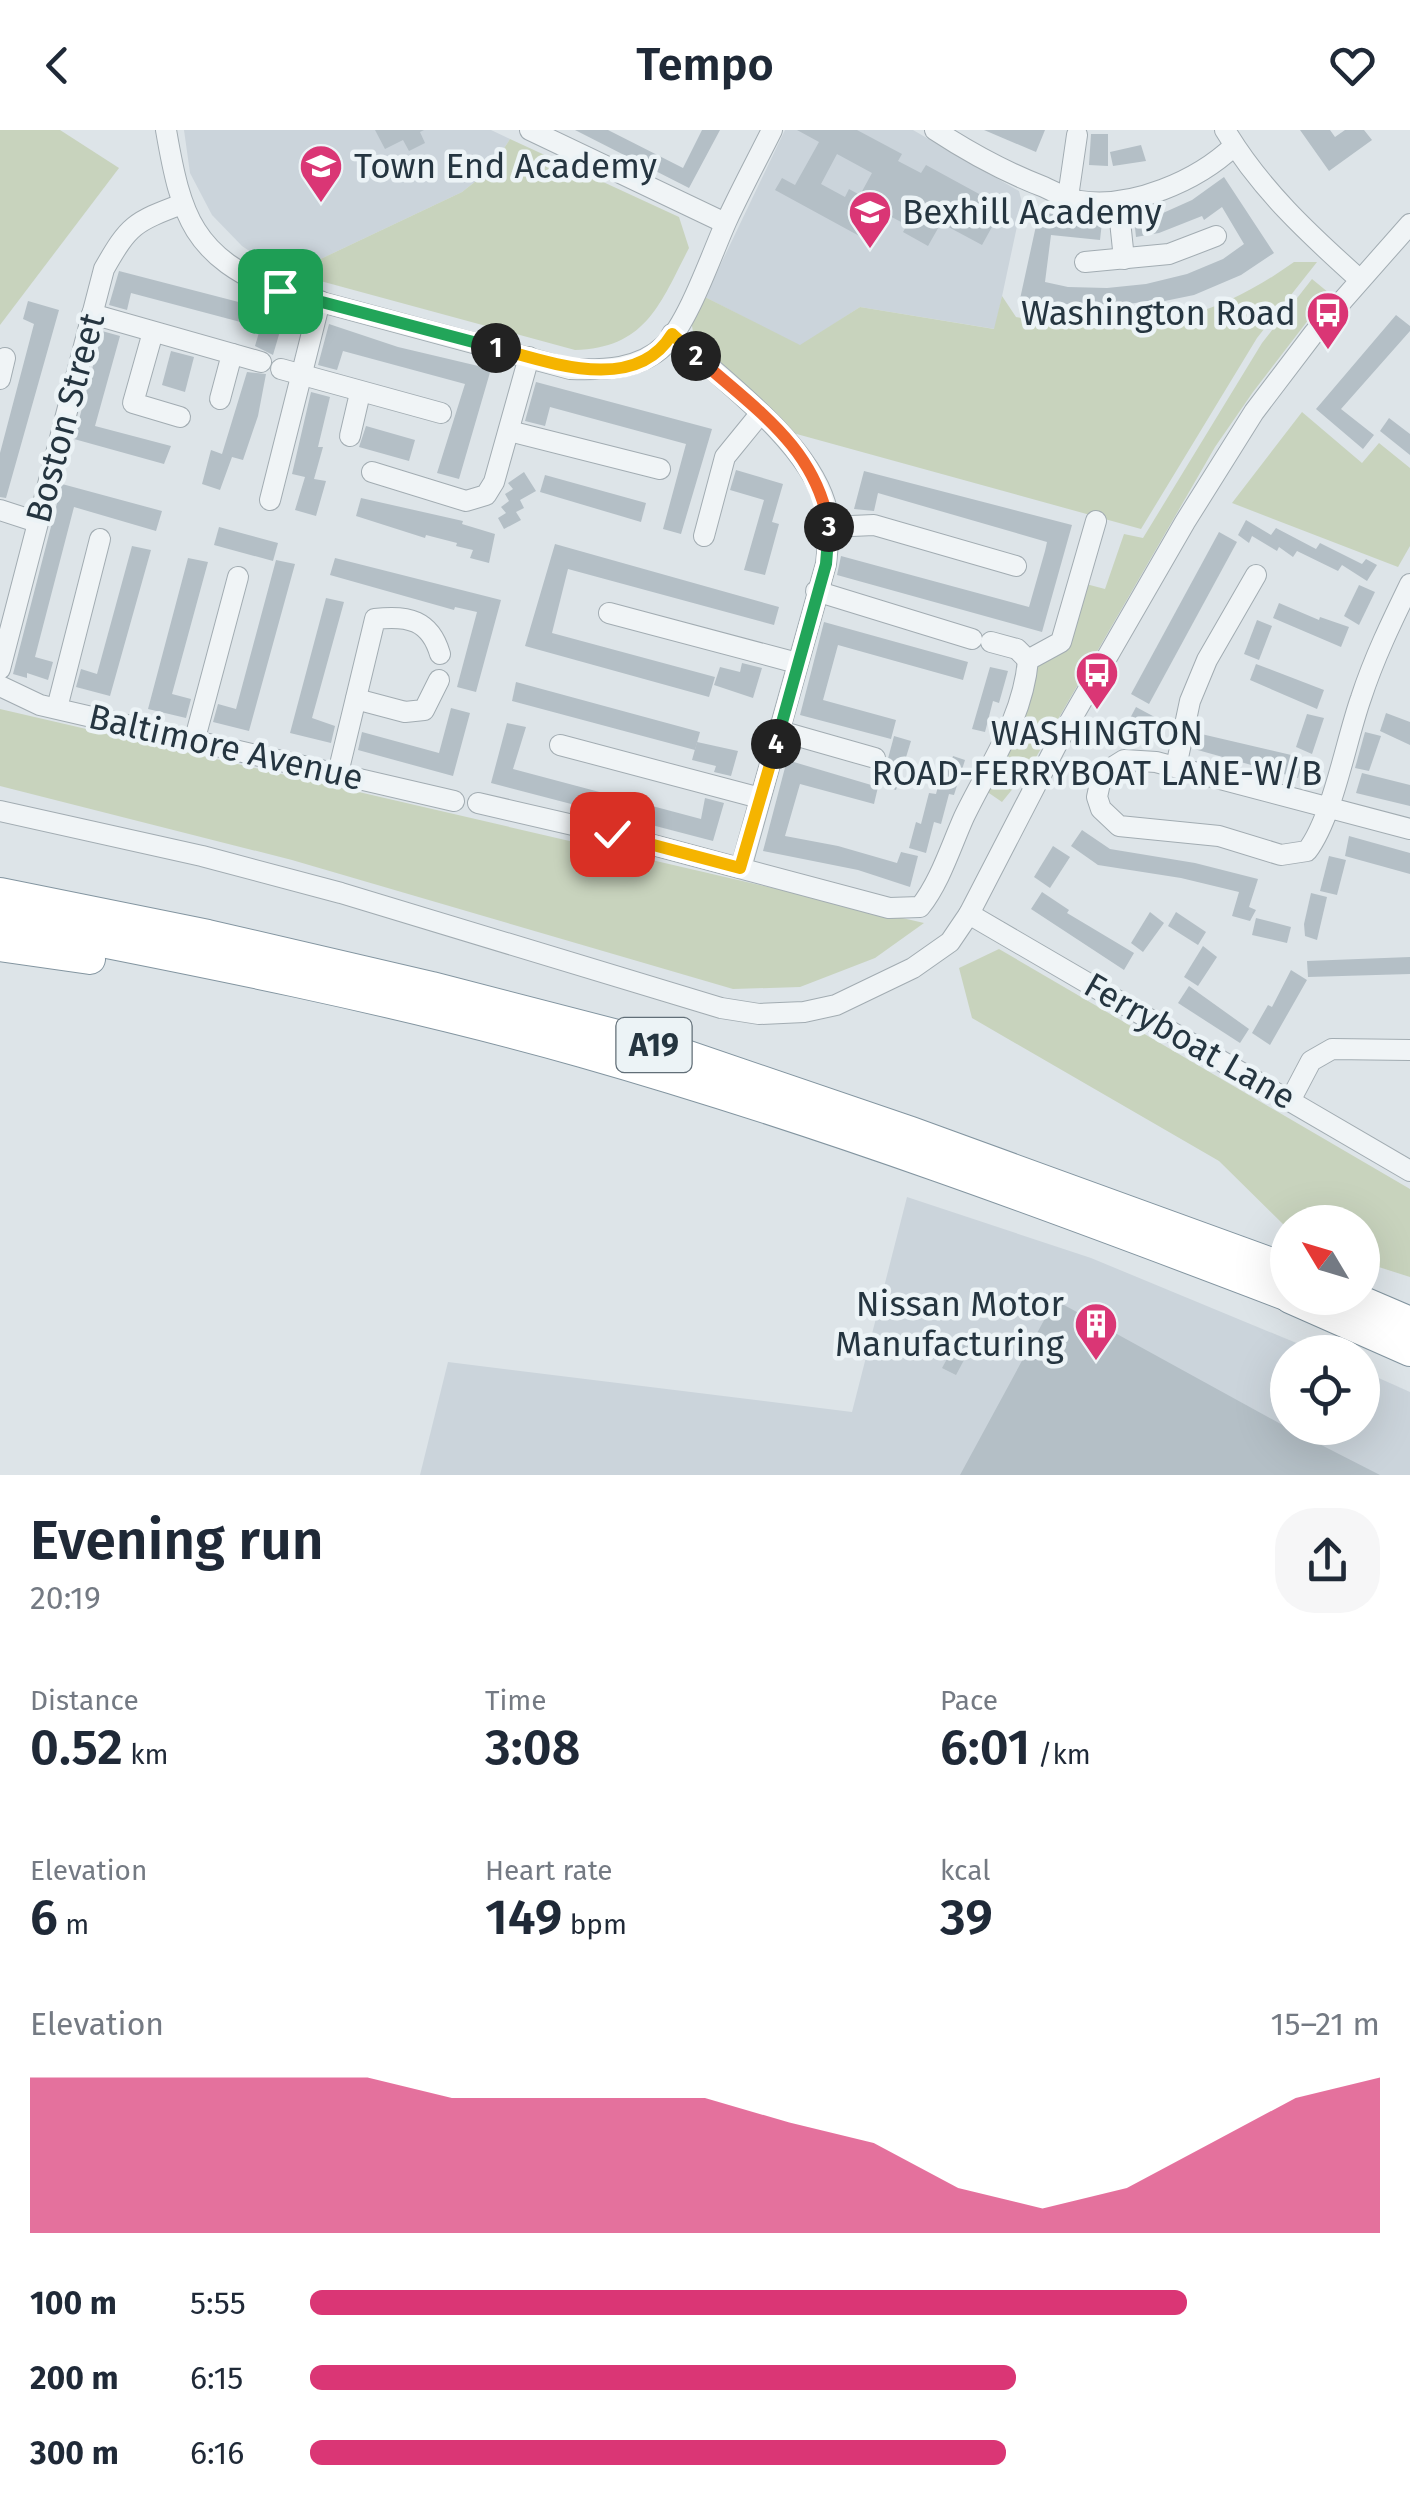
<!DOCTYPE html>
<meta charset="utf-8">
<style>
body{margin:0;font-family:"Fira Sans",sans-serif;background:#f6f6f7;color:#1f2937;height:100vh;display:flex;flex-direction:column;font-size:38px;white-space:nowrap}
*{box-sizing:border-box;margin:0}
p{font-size:32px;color:#747a83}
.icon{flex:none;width:55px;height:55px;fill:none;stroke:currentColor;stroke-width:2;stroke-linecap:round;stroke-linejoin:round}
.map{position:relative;height:1345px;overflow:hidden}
.drawer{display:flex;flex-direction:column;background:#fff;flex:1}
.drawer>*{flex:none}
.needle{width:65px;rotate:308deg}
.fabs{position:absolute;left:1270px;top:1075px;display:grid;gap:20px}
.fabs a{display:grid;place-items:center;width:110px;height:110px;border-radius:50%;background:#fff;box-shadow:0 10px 40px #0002;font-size:50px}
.pin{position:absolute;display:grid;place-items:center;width:85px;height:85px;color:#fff;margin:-42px;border-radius:20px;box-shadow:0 5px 15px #0006}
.km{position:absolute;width:50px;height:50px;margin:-25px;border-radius:50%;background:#222;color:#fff;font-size:28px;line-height:50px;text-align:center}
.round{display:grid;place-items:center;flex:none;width:105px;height:105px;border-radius:40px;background:#f6f6f7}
.overview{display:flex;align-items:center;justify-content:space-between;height:170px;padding:0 30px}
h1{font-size:55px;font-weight:600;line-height:75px}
.figures{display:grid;grid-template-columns:repeat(3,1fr);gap:15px;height:170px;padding:10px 30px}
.figures div{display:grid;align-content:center}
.figures b{font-size:50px;font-weight:600}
.figures small{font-size:28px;font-weight:400}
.figures p{font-size:28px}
.chart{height:280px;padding:20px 30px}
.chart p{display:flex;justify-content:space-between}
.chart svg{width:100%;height:180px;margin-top:10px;fill:#da3675;opacity:.7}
ul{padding:0 30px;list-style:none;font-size:32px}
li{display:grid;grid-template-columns:160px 120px 1fr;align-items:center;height:75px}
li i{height:25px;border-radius:12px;background:#da3675}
header{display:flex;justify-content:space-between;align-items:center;height:130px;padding:0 30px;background:#fff;font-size:45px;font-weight:600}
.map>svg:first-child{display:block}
</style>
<header><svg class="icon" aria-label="back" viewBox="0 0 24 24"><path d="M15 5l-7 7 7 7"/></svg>Tempo<svg class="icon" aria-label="heart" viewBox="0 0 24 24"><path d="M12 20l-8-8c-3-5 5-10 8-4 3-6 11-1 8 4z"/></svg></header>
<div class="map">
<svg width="1410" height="1345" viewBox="0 0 1410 1345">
<rect width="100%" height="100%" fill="#dde4e8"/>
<g fill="#cbd4db">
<polygon points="184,0 491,0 510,9 490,40 462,62 291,143 276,139 242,116 212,85 190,43"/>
<polygon points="785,0 913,0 1019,61 1022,73 995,199 860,177 800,216 705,167"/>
<polygon points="907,1067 1091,1128 1318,1222 1288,1222 1288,1298 1362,1298 1363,1241 1410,1262 1410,1345 420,1345 448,1232 852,1282"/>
</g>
<g fill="#c8d3bd">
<polygon points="0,0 60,0 119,38 0,195"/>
<path d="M510 9 679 87 689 118C660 174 646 218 575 220L291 143 462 62 490 40Z"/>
<path d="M1294 132H1317L1257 208 1141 399 793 303 695 214 691 190 705 167 800 215 860 177 994 199 1002 166 1016 187C1123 209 1205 196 1294 132Z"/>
<polygon points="1312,149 1329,163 1253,262 1215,317 1031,636 1002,672 986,661 1036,537 1086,454 1105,459 1124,404 1143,408 1262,213"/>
<polygon points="1302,282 1362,333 1379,313 1410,338 1410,416 1398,437 1232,373"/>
<polygon points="0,579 924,793 875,828 800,857 733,859 292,730 0,656"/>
<polygon points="999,819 1410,1059 1410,1147 1363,1132 1362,1092 1288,1092 1287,1098 1219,1031 972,888 959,838"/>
</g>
<g fill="#b4bfc6" fill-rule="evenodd">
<polygon points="375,0 424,0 420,2 425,13 409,21 403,10 385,19"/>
<polygon points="575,0 608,0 683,38 702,0 720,0 689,58"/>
<path d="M797 0H857L902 24 898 31 921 43 926 35 1003 77 982 115 941 93 928 116 903 102 907 95 878 80 863 108 775 60 782 48 795 55 819 12ZM837 24 872 43 860 65 849 59 845 67 821 54Z"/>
<polygon points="984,0 1045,0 1036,22"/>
<polygon points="1300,0 1330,0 1335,7 1345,0 1364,0 1372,10 1329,41"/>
<polygon points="1091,4 1108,4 1108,36 1089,35"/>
<polygon points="1141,15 1146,31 1113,36 1110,22"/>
<polygon points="1224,47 1274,123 1241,145 1194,165 1155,173 1154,170 1104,178 1020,169 1039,82 1102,92 1100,110 1051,105 1045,152 1068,157 1107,158 1146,154 1187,144 1223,129 1244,114 1222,77 1204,90 1202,86 1159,103 1136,107 1134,88 1163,83 1192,70"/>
<polygon points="119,141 285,184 273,225 255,216 260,199 248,194 131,163 127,180 109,175"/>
<polygon points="28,171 59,180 6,368 0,367 0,323 34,194 23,189"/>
<polygon points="1396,185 1410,196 1410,201 1341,279 1374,305 1363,319 1316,279"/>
<polygon points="329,194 398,217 491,239 459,349 437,343 465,254 343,221 337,240 318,235"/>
<polygon points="102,201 120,206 95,296 171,316 164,334 74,309"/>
<polygon points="171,221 194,227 185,262 162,255"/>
<polygon points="247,242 266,244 258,286 243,330 232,327 220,360 202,354 211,320 222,324"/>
<polygon points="536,252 712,299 681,404 663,399 686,314 550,277 545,296 525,291"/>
<polygon points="311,262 330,267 318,317 323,317 314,349 326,351 316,386 295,380 305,347 292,344"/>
<polygon points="1389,288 1410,304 1410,325 1380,301"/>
<polygon points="366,296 415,310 409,331 359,317"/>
<polygon points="736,340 783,354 772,392 779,394 765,445 744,440 764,370 730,360"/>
<polygon points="864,341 1072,395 1042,502 837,445 841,426 1029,477 1045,421 1047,412 878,363 874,381 854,379"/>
<polygon points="524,342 536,361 520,370 524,378 516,382 521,390 504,399 498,388 506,383 501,377 509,371 505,364 513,359 508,353"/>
<polygon points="545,345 646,373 641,392 540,362"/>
<polygon points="62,354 162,381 156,401 74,377 35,527 53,532 48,550 27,543 27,548 13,544"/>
<polygon points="361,368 463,391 462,394 495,404 489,433 470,428 473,420 456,416 457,413 426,405 425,408 356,386"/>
<polygon points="1246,390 1271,405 1276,398 1316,419 1320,413 1362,434 1366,429 1377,435 1367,451 1342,435 1338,441 1297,421 1293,427 1279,417 1277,421 1252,406 1249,413 1238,405"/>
<polygon points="219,397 278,413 273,431 214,415"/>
<polygon points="1219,402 1237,412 1149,574 1131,564"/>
<polygon points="555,414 779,477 774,495 568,439 552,503 715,547 709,567 525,516"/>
<polygon points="132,416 151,420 110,566 76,557 81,539 97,544"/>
<polygon points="188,428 208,432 172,564 191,569 186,588 148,579"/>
<polygon points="335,428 501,470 476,562 457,557 477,482 455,477 454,480 330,445"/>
<polygon points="276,430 295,434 249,601 213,592 218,574 236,579"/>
<polygon points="1359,455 1375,462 1359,495 1344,486"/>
<polygon points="326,468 344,472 312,588 335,596 331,613 290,603"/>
<polygon points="1279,473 1319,490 1320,487 1349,497 1341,517 1273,488"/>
<polygon points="1257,490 1272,496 1259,530 1244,524"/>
<polygon points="824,492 968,532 963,550 838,515 823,570 896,590 891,609 800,585"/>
<polygon points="742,533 762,538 753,568 714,555 720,537 740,542"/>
<polygon points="1256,534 1324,560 1317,579 1250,550"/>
<polygon points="990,537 1008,541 999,573 993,571 985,602 972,599"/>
<polygon points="516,552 700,602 695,620 512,571"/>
<polygon points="1136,577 1164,592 1154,610 1127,594"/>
<polygon points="451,578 470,583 453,646 358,620 362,602 439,623"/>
<polygon points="1386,583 1410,592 1410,615 1380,601"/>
<polygon points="1307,584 1324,588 1312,624 1296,617"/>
<polygon points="507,593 526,597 513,639 701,689 705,668 724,673 713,711 491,653"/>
<polygon points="1365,602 1381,606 1369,641 1355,638"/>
<polygon points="1197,603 1304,628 1298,648 1194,619"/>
<polygon points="894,606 911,611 896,660 881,655"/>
<polygon points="697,612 738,621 731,646 714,642 716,636 692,630"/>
<polygon points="953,626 965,630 954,665 949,664 941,694 934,692 926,723 909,718 916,692 921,694 929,663 936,664 945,630 951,632"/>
<polygon points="787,630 878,657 874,674 800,654 785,706 838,716 897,733 901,722 918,726 910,757 858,740 763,721"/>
<polygon points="1362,643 1410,655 1410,676 1356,663"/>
<polygon points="1082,700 1110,719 1195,733 1258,749 1249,777 1256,780 1250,791 1232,786 1239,762 1181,748 1098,735 1071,716"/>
<polygon points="1349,706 1410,723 1410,744 1345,726"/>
<polygon points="1053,716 1070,727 1050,758 1034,747"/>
<polygon points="1329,726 1346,730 1337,765 1320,761"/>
<polygon points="1042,762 1069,780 1067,783 1134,823 1124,840 1031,779"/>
<polygon points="1311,763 1327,767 1317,810 1305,806 1304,794"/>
<polygon points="1150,782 1164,793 1143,822 1131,813"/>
<polygon points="1176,782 1206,802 1198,815 1168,796"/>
<polygon points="1256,788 1291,797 1287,813 1252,805"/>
<polygon points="1203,816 1217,827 1198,856 1184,847"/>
<polygon points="1410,827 1410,844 1308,847 1307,831"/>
<polygon points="1291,840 1307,850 1270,915 1252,903 1268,875 1272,877"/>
<polygon points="1189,856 1249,899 1240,913 1178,873"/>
<polygon points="1055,1170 1288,1298 1380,1345 960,1345"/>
<polygon points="958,1209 971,1217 956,1245 942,1238"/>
</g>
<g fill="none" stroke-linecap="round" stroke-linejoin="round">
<g stroke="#a2acb2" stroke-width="22">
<g id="minor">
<path d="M166 0C181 87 193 127 280 161L570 239C604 240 639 240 665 215 689 191 712 123 727 90 741 60 757 30 772 0"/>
<polyline points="530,0 725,93"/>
<path d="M935 0C970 23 1005 42 1044 57 1055 62 1068 70 1080 71 1132 79 1197 51 1234 16"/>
<path d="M1225 0C1260 59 1309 104 1359 149"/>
<polyline points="1068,67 1077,5"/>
<polyline points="1118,72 1124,129"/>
<polyline points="1085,132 1169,124 1216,106"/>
<polyline points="92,184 261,232"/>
<polyline points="153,202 133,273 180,287"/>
<path d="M672 204C721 249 806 310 825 373 831 393 828 414 826 434L741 738"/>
<polyline points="281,239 441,283"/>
<polyline points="0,249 5,228"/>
<polyline points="220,269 232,224"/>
<polyline points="509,301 660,339"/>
<polyline points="350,306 360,263"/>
<polyline points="372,342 466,371 486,365 494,352 529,227"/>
<polyline points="270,370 320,171"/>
<polyline points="0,380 37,392"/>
<polyline points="829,397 874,395 1016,436"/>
<polyline points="704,406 725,327 760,284"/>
<path d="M1410 454C1392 491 1374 528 1361 568 1346 610 1333 687 1307 721L1281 725 1219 706 1119 696 1101 679 1097 667 1100 653 1108 640 1124 630 1156 632 1410 699"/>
<polyline points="816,461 972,509"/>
<polyline points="609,483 797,533"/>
<polyline points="991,512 1017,519 1028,530"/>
<polyline points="1028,530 1061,512 1096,391"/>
<path d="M0 539 104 139C129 95 134 92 182 74"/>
<polyline points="0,556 40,575 454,671"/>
<polyline points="356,569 405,582 424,580 439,550"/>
<polyline points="57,578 100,409"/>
<polyline points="780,601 875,628"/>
<polyline points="194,612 238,447"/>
<polyline points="560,615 760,668"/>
<polyline points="1176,637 1190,571 1207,530 1256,445"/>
<path d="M338 643 375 489C408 485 430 490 440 524"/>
<path d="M478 673 612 704 889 778 920 777C940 752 951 716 964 687 989 635 1023 589 1028 530"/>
<polyline points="0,681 202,726 341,763 721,878 759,884 804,882 836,875 913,838 950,812 969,784 1058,612 1185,392 1254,282 1314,203 1410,94"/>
<polyline points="969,784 1410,1041"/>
<polyline points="1291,969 1311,931 1332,919 1410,920"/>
</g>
</g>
<g stroke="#8395a0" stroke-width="32">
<g id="highway">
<polyline points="0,763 208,805 432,857 656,915 911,1002 1288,1139"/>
<path d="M0 792C195 830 391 868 582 922 821 990 1055 1077 1288 1166"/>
<polyline points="0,816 90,829"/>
<polyline points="1290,1168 1410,1221"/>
<polyline points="1354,1168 1410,1192"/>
</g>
</g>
<use href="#minor" stroke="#f0f4f6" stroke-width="20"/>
<use href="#highway" stroke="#fff" stroke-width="30"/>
</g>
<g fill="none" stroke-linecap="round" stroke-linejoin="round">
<g stroke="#fff" stroke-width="20">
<polyline id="split-1" points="280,161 496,218"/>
</g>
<g stroke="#fff" stroke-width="20">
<path id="split-2" d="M496 218C549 232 635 265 672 204L696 226"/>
</g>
<g stroke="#fff" stroke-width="20">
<path id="split-3" d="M696 226C753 278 816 316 829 397"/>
</g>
<g stroke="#fff" stroke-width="20">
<polyline id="split-4" points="776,614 826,434 829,397"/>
</g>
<g stroke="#fff" stroke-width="20">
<polyline id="split-5" points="612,704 740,738 776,614"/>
</g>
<use href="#split-1" stroke="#22a559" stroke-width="12"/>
<use href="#split-2" stroke="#f5b400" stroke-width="12"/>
<use href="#split-3" stroke="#f0652b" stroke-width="12"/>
<use href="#split-4" stroke="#22a559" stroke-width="12"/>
<use href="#split-5" stroke="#f5b400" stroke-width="12"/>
</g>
<defs>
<g id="school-pin" transform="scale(2.25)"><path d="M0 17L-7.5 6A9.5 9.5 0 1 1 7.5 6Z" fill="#da3675" stroke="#ecf3f6"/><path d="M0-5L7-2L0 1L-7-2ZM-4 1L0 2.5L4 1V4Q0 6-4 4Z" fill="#fff"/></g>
<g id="bus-pin" transform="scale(2.25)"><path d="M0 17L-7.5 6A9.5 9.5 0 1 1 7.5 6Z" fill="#da3675" stroke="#ecf3f6"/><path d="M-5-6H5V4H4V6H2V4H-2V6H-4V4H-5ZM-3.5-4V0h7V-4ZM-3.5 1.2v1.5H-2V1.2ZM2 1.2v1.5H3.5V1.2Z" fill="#fff"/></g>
<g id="building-pin" transform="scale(2.25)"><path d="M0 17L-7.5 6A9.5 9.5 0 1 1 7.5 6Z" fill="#da3675" stroke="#ecf3f6"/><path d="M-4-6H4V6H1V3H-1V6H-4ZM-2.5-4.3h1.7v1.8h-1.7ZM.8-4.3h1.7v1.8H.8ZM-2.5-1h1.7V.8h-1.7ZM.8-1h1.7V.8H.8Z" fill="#fff"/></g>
</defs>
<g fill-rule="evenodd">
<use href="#school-pin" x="321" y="36"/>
<use href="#school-pin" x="870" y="82"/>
<use href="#bus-pin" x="1328" y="183"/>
<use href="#bus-pin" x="1097" y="543"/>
<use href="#building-pin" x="1096" y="1194"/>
</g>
<g text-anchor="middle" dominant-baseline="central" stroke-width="9" stroke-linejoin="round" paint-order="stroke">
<rect fill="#ecf3f6" stroke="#616e77" stroke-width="2.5" x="616.5" y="888" width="75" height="54" rx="8"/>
<g font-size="32" font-weight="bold" fill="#253540">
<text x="654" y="915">A19</text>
</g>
<g font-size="35" fill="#253540" stroke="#ecf3f6" text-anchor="start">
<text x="354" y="36">Town End Academy</text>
<text x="902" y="82">Bexhill Academy</text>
<text x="1296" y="183" text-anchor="end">Washington Road</text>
<text x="1097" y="603" text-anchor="middle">WASHINGTON<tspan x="1097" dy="40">ROAD-FERRYBOAT LANE-W/B</tspan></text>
<text x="1064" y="1174" text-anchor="end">Nissan Motor<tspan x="1064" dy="40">Manufacturing</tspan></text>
</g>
<g font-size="35" fill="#253540" stroke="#ecf3f6">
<text transform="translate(65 288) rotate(-75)">Boston Street</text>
<text transform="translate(226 617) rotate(13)">Baltimore Avenue</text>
<text transform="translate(1190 911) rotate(30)">Ferryboat Lane</text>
</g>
</g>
</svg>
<div class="fabs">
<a><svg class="needle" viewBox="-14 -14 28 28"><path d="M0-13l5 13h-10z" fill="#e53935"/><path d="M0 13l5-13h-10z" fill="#747a83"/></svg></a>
<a><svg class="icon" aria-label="locate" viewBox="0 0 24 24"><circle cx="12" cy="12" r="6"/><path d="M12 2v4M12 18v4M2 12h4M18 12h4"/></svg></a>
</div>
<div class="pin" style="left:280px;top:161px;background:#1e9e55"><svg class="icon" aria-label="arrive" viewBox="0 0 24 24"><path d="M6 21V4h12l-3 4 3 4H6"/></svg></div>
<div class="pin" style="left:612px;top:704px;background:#d93025"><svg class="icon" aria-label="check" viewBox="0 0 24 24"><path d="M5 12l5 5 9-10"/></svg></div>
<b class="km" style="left:496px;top:218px">1</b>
<b class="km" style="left:696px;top:226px">2</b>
<b class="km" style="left:829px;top:397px">3</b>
<b class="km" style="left:776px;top:614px">4</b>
</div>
<section class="drawer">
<div class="overview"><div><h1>Evening run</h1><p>20:19</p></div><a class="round"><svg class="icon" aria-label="share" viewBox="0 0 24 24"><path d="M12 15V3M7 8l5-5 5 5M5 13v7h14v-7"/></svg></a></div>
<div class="figures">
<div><p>Distance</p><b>0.52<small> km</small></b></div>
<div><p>Time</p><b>3:08</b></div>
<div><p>Pace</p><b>6:01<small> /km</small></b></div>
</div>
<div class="figures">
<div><p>Elevation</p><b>6<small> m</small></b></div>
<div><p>Heart rate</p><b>149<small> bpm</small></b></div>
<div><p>kcal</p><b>39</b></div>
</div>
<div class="chart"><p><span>Elevation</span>15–21 m</p>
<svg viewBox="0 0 160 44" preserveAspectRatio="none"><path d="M0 44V6L10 6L20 6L30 6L40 6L50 11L60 11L70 11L80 11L90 17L100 22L110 33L120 38L130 33L140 22L150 11L160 6V44z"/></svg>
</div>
<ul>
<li><b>100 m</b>5:55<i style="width:82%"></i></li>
<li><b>200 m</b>6:15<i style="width:66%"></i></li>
<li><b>300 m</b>6:16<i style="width:65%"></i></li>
</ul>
</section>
